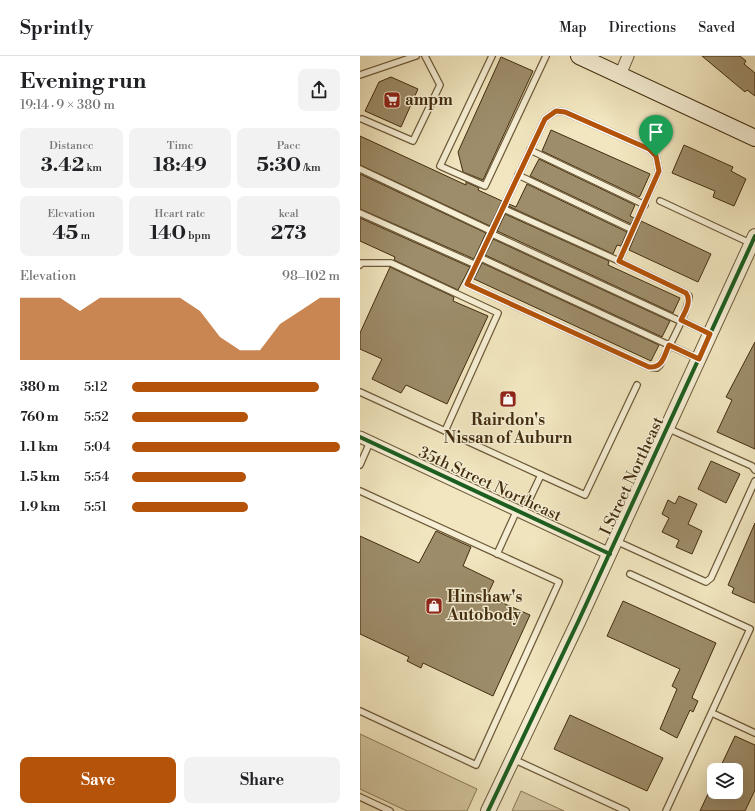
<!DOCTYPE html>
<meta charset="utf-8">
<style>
body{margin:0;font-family:"Libre Bodoni",serif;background:#f2f2f2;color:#202124;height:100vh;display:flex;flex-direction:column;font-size:15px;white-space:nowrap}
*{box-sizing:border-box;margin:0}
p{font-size:13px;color:#757577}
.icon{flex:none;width:22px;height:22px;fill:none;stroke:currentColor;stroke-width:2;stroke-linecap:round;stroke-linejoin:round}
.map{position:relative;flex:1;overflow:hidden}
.drawer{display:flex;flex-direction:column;background:#fff;width:360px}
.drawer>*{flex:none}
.fabs{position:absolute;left:347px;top:707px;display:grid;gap:8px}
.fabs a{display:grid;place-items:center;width:36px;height:36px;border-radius:8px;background:#fff;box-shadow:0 4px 16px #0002;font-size:20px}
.pin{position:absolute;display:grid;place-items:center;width:34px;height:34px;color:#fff;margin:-41px -17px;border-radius:50% 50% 50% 0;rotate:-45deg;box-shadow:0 0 4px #0007}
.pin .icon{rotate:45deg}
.round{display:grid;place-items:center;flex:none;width:42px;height:42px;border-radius:8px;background:#f2f2f2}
.summary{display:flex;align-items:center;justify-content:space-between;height:68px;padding:0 20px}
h1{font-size:22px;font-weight:700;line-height:30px}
.figures{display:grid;grid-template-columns:repeat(3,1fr);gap:6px;height:68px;padding:4px 20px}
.figures div{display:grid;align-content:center;border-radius:8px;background:#f2f2f2;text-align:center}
.figures b{font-size:20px;font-weight:700}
.figures small{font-size:11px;font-weight:400}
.figures p{font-size:11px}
.chart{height:112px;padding:8px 20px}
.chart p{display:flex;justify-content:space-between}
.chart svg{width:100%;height:72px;margin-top:4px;fill:#b45309;opacity:.7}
.cta{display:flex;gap:8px;margin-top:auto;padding:8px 20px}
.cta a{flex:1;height:46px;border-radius:8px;background:#b45309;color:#fff;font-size:16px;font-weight:700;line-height:46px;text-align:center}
.cta a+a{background:#f2f2f2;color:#202124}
ul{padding:0 20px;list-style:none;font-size:13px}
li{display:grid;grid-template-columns:64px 48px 1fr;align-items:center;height:30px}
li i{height:10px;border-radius:5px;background:#b45309}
header{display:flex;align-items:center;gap:24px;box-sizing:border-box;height:56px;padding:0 20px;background:#fff;border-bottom:1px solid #e0e0e0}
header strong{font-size:19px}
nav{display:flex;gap:22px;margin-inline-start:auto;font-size:14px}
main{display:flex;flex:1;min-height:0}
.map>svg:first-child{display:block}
</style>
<header>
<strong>Sprintly</strong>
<nav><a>Map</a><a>Directions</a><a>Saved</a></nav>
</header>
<main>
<section class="drawer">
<div class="summary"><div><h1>Evening run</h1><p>19:14 · 9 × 380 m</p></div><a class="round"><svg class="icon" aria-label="share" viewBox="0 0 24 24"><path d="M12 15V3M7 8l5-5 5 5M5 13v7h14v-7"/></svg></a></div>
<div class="figures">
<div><p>Distance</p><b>3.42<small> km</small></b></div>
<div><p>Time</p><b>18:49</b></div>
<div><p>Pace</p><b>5:30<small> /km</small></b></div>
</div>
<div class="figures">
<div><p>Elevation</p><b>45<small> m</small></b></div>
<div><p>Heart rate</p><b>140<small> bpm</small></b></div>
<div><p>kcal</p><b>273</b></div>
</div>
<div class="chart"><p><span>Elevation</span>98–102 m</p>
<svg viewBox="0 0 160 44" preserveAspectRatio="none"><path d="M0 44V6L10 6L20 6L30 14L40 6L50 6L60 6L70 6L80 6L90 14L100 30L110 38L120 38L130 22L140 14L150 6L160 6V44z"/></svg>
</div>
<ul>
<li><b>380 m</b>5:12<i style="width:90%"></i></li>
<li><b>760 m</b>5:52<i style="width:56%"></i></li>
<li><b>1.1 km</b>5:04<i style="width:100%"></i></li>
<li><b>1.5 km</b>5:54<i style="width:55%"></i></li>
<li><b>1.9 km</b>5:51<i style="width:56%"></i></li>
</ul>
<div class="cta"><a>Save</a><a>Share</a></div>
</section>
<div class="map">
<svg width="395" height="755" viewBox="0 0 395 755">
<rect width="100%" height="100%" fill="#f1e6bf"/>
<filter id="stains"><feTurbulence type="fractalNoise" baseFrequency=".005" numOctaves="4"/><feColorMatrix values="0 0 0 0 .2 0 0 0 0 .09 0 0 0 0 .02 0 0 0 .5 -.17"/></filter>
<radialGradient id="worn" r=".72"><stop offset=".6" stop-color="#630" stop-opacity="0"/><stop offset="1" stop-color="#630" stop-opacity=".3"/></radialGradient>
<g fill="#d3c7a1" stroke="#8a7a58">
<polygon points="0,678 117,733 107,755 47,755 0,733"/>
<polygon points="161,735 204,755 152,755"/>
</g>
<g fill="#9d8d6a" stroke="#422d0e">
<polygon points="342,0 380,0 386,5 384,8 395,17 395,40 387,34 385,36"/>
<polygon points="141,1 173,15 123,124 103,116 98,96"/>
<polygon points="31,21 58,33 41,71 5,55 19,26"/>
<polygon points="191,74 290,118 280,140 279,141 182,95"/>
<polygon points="0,80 106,129 106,126 119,132 118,134 142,145 130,170 0,109"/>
<polygon points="324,89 373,111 371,115 386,123 374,150 353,141 355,135 312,117"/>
<polygon points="179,103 275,149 270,160 274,162 271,168 170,120"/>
<polygon points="0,118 126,177 114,203 0,153"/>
<polygon points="167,128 267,176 261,190 257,189 253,198 148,150 149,148 156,151"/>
<polygon points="145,158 249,205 248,209 320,242 313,257 137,175"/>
<polygon points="0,162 110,211 98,234 34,204 35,201 0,185"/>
<polygon points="281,165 351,198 338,226 269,194"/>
<polygon points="133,183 310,265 302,281 125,199"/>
<polygon points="122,207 299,289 291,305 114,223"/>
<polygon points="30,211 94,241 93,245 128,260 87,348 46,329 41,337 12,323 22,303 0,293 0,277"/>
<polygon points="395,286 395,393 357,376 372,344 366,341"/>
<polygon points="351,405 380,418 366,447 338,433"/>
<polygon points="319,440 337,448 328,468 342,475 332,498 316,491 319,484 302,476 309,462 302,458 308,444 315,448"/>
<polygon points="395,467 395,547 372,537 374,532 368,529"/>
<polygon points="76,475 111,491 103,510 134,525 127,540 170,559 133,640 63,607 61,612 47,605 49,601 0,578 0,480 59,507"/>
<polygon points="263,545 356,587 333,639 332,642 338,645 333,656 330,654 317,682 300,673 317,633 312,630 320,613 247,580"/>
<polygon points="210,659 303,702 287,735 194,693"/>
<polygon points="375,680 395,689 395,734 385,755 340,755 354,725 354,736 376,736 376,714 359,714"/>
</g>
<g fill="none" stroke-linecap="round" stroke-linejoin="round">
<g stroke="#6e5b3a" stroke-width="8">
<g id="service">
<polyline points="132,0 80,110 125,130 186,0"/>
<polyline points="0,19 56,0"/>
<path d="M196 55 205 56 289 93 296 100 299 115 259 205 326 237 329 240C328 258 308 291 300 309L297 312 289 311 107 228 185 63Z"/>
<polyline points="2,63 53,85 80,29 65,0"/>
<polyline points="170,94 285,149"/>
<polyline points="0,113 131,175"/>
<polyline points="158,119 273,174"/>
<polyline points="300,145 390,187"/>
<polyline points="142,152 259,205"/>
<polyline points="0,157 116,209"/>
<polyline points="130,177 320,265"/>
<polyline points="119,201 339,303"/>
<polyline points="0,209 1,207 31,207 138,257 85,375"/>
<polyline points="321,264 350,278"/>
<polyline points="0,336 181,419"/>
<polyline points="307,372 392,410 395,414"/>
<polyline points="0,409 10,386"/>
<polyline points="0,435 199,526 116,709 0,655"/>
<polyline points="163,457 181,419 225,439 277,329"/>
<polyline points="256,485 346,526 351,522 395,425"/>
<polyline points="137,498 157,454"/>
<polyline points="270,518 390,573 306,755"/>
<polyline points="352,657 395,677"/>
<polyline points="153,703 266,755"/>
<polyline points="0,741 30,755"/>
</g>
</g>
<g stroke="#6e5b3a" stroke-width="13">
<g id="minor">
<polyline points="260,19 268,0"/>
<polyline points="0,381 250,498"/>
</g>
</g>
<g stroke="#6e5b3a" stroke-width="16">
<polyline id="tertiary" points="128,755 218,566 395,180"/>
</g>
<g stroke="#422d0e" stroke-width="18">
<polyline id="secondary" points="219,0 395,82"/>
</g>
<use href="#service" stroke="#f6efd5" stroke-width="5.5"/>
<use href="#minor" stroke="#f6efd5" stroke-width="11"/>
<use href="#tertiary" stroke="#f6efd5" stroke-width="14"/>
<use href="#secondary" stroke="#f6efd5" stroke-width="16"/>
<g stroke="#f6efd5" stroke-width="6">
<g id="cycleway">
<polyline points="0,381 250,498"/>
<polyline points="128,755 218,566 395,180"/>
</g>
</g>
<use href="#cycleway" stroke="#1b5e20" stroke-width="4"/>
</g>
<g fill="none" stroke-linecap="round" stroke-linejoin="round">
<g stroke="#fff" stroke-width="8">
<path id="route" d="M196 55 205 56 289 93 296 100 299 115 259 205 326 237C332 245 325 256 321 264L350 278 339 303 309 289C304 300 303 312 289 311L107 228 185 63Z"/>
</g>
<use href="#route" stroke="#b45309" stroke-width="5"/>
</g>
<defs>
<g id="supermarket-square" transform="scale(0.9)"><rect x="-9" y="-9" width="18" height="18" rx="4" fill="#8f2418" stroke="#f6efd5"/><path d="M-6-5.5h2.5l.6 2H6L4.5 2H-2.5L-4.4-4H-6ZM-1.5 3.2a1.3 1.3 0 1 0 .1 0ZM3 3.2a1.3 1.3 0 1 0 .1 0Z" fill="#fff"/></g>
<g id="shop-square" transform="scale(0.9)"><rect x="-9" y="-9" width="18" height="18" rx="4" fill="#8f2418" stroke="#f6efd5"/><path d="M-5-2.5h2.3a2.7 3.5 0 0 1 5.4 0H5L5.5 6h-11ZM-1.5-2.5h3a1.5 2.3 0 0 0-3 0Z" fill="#fff"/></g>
</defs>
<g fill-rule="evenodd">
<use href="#supermarket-square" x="32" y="44"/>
<use href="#shop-square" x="148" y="343"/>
<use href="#shop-square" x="74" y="550"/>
</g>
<g text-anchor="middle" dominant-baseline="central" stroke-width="3" stroke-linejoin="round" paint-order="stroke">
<g font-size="16" font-weight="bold" fill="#422d0e" stroke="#f6efd5" text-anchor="start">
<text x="45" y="44">ampm</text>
<text x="148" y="364" text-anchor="middle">Rairdon's<tspan x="148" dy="18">Nissan of Auburn</tspan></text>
<text x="87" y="541">Hinshaw's<tspan x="87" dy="18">Autobody</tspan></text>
</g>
<g font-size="16" fill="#422d0e" stroke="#f6efd5">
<text transform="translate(272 420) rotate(-65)">I Street Northeast</text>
<text transform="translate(130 428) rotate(25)">35th Street Northeast</text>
</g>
</g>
<rect width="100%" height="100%" filter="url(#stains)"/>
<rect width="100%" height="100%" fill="url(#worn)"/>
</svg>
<div class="fabs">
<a><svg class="icon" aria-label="layers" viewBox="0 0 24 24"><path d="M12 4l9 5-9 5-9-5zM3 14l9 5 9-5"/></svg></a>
</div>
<div class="pin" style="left:296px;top:100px;background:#1e9e55"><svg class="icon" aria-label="arrive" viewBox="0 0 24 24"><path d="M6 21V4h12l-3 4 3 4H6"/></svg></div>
</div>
</main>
